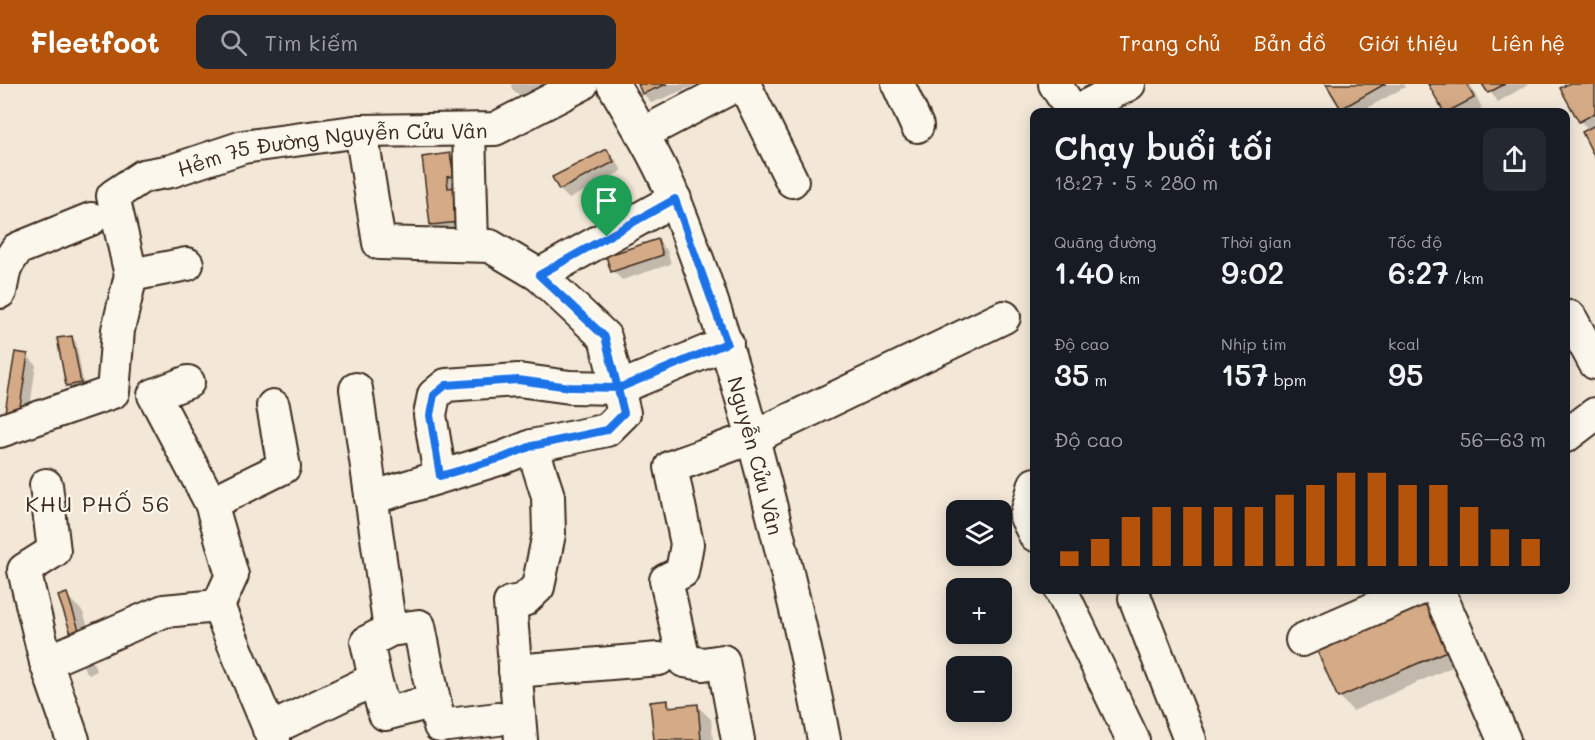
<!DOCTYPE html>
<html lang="vi">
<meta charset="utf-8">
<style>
body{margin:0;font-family:Mali,sans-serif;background:#242831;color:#f1f3f6;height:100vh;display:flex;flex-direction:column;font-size:22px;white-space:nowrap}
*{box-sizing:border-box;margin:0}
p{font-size:20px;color:#9ea1a6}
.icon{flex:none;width:33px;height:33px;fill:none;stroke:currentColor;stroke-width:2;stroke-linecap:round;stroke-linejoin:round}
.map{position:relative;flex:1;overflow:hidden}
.sheet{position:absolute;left:1030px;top:24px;width:540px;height:486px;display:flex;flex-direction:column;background:#171b24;border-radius:12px;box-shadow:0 3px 15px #0003}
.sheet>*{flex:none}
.buttons{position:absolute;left:946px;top:416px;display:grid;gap:12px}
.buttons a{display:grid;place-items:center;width:66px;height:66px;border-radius:12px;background:#171b24;box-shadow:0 3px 15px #0003;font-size:30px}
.pin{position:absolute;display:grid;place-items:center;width:51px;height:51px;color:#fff;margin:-62px -26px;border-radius:50% 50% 50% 0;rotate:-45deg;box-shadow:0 0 6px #0007}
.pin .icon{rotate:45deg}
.round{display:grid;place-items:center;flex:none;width:63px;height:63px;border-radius:12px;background:#242831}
.head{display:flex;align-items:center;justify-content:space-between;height:102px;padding:0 24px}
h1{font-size:33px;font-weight:600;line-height:45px}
.metrics{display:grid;grid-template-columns:repeat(3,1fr);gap:9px;height:102px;padding:6px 24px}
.metrics div{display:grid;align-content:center}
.metrics b{font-size:30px;font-weight:600}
.metrics small{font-size:16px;font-weight:400}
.metrics p{font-size:16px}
.chart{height:168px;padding:12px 24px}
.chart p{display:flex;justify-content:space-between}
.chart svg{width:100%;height:108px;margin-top:6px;stroke:#b45309;stroke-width:6}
header{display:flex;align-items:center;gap:36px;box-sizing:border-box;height:84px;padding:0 30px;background:#b45309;color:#fff}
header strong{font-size:28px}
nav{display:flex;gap:33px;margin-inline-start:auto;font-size:21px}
.search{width:420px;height:54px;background:#242831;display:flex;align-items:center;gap:15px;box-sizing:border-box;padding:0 21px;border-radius:12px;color:#9ea1a6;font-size:22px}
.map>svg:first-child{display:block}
</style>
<header>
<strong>Fleetfoot</strong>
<div class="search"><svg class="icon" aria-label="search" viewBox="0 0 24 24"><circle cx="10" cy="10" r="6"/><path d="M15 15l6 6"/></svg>Tìm kiếm</div>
<nav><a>Trang chủ</a><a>Bản đồ</a><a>Giới thiệu</a><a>Liên hệ</a></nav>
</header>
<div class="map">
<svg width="1595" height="656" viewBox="0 0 1595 656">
<rect width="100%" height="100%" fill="#f3e8d8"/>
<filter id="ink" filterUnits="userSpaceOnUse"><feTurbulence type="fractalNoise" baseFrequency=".0167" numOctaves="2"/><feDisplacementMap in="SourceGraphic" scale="12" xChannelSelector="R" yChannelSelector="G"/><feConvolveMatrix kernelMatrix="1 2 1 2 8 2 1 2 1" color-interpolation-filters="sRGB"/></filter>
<g filter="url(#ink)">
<g fill="#0003">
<polygon points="511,0 553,0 521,14 512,5"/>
<polygon points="639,0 698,0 652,19 643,10"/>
<polygon points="1328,0 1403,0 1405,3 1360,28 1346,28"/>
<polygon points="1430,0 1470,0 1482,24 1473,28 1445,28"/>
<polygon points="1484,0 1529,0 1498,18"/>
<polygon points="1571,0 1595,0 1595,70 1589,46 1580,37"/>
<polygon points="607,67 616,76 622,87 569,115 560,106 554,94"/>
<polygon points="450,71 459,80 468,146 441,150 432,140"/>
<polygon points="658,157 667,166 671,180 622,196 613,187"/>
<polygon points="71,254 76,258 84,303 71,305 67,301"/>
<polygon points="27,271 36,281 27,344 15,342"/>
<polygon points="66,511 83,528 97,569 90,572 97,587 89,591 85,586 78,570"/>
<polygon points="1428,521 1461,579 1353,627 1339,613"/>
<polygon points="668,618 674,624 697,622 711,635 713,656 655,656"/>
</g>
<g fill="#d5aa86" stroke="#3b2a1e" stroke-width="1.5">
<polygon points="638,0 667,0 642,10"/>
<polygon points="1326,0 1385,0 1341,25"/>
<polygon points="1428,0 1467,0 1474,14 1447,28 1444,28"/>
<polygon points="1482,0 1505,0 1488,9"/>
<polygon points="1568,0 1595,0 1595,29 1579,38 1560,4"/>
<polygon points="1595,41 1595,74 1582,48"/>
<polygon points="607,65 614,78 559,106 552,93"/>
<polygon points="450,69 454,92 447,93 448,104 456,103 460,138 430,141 422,73"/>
<polygon points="658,155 663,171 611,188 606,172"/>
<polygon points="72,252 81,299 66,302 57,254"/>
<polygon points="15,268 28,270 18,336 4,334"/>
<polygon points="67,509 81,552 73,555 58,512"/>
<polygon points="1428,519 1449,566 1338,614 1317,567"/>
<polygon points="668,616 668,623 698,620 701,656 654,656 650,618"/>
</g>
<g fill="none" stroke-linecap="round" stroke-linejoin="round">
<g stroke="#3b2a1e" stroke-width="36">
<g id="minor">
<path id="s1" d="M613 0C635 38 659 76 675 117 719 226 750 338 778 452 795 520 811 587 824 656"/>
<polyline points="744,0 792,97"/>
<polyline points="898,0 917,42"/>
<polyline points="1055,0 1073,28"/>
<polyline points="1075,28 1129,0"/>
<polyline points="469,46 472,161"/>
<polyline points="361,47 379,159 490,162 539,191 675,115"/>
<polyline points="642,50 738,0"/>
<polyline points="131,191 187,180"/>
<polyline points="0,208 5,183 17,165 91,135"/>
<polyline points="1570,233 1595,279"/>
<polyline points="188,298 154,311 211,419 232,491 218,522 274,656"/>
<polyline points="356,305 390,546"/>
<path id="s2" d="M0 347 113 308 118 246 131 191 113 112 143 92 171 87 243 63 361 47 495 45 582 0"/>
<polyline points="1566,352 1595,330"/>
<polyline points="532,362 607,346 624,329 605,253 539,191"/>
<polyline points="440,392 430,331 434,311 446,301 518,296 570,303 619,304 727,259"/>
<polyline points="1035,400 1026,433 1035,451"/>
<polyline points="371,414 502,374 532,362 548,412 549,450 538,503 524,516 510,519 521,656"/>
<polyline points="211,419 284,383 273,322"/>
<polyline points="1061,506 1133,656"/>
<polyline points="1438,506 1504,656"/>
<polyline points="1135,514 1190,656"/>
<polyline points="1302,556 1417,506"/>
<polyline points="46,578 24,486 54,467 46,401"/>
<polyline points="515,587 659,575"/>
<polyline points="434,617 440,642 498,635"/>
<polyline points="269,646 375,595 385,630 434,617 419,542 390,546 367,558 375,595"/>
<polyline points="73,656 46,578 164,527 218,522"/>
<polyline points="738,656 723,577 703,580 684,577 666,496 682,488 687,460 671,383 754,353 1004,233"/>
</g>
</g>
<use href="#minor" stroke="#fbf7ec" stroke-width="32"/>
</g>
</g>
<g fill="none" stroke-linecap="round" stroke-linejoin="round" filter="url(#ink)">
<g stroke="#fff" stroke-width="12">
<polyline id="route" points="607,153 539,191 605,253 624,329 607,346 532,362 502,374 440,392 430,331 434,311 446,301 518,296 570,303 619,304 727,259 675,115 607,153"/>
</g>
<use href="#route" stroke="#1a73e8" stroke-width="8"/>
</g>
<g text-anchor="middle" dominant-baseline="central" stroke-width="4.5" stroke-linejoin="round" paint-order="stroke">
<g font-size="21" fill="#3b2a1e" stroke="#fbf7ec">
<text stroke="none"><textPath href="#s2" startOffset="548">Hẻm 75 Đường Nguyễn Cửu Vân</textPath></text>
<text stroke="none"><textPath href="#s1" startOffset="400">Nguyễn Cửu Vân</textPath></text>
</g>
<g font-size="22" letter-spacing="1.5" fill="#3b2a1e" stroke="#fbf7ec">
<text x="98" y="419">KHU PHỐ 56</text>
</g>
</g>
</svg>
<div class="buttons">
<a><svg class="icon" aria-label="layers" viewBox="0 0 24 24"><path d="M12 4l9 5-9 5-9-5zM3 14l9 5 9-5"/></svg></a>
<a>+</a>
<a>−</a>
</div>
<div class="pin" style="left:607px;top:153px;background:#1e9e55"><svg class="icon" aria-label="arrive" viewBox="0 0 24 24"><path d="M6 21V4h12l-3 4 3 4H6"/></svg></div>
<section class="sheet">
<div class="head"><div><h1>Chạy buổi tối</h1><p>18:27 · 5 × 280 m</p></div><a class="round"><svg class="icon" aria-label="share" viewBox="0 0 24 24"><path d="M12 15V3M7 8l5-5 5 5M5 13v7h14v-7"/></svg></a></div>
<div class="metrics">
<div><p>Quãng đường</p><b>1.40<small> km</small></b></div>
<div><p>Thời gian</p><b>9:02</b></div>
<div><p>Tốc độ</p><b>6:27<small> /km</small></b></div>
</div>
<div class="metrics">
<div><p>Độ cao</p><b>35<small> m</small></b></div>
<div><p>Nhịp tim</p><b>157<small> bpm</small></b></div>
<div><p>kcal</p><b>95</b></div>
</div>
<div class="chart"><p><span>Độ cao</span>56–63 m</p>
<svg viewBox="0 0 160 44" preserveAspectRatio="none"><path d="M5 44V38M15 44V33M25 44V24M35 44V20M45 44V20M55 44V20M65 44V20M75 44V15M85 44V11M95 44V6M105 44V6M115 44V11M125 44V11M135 44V20M145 44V29M155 44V33"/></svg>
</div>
</section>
</div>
